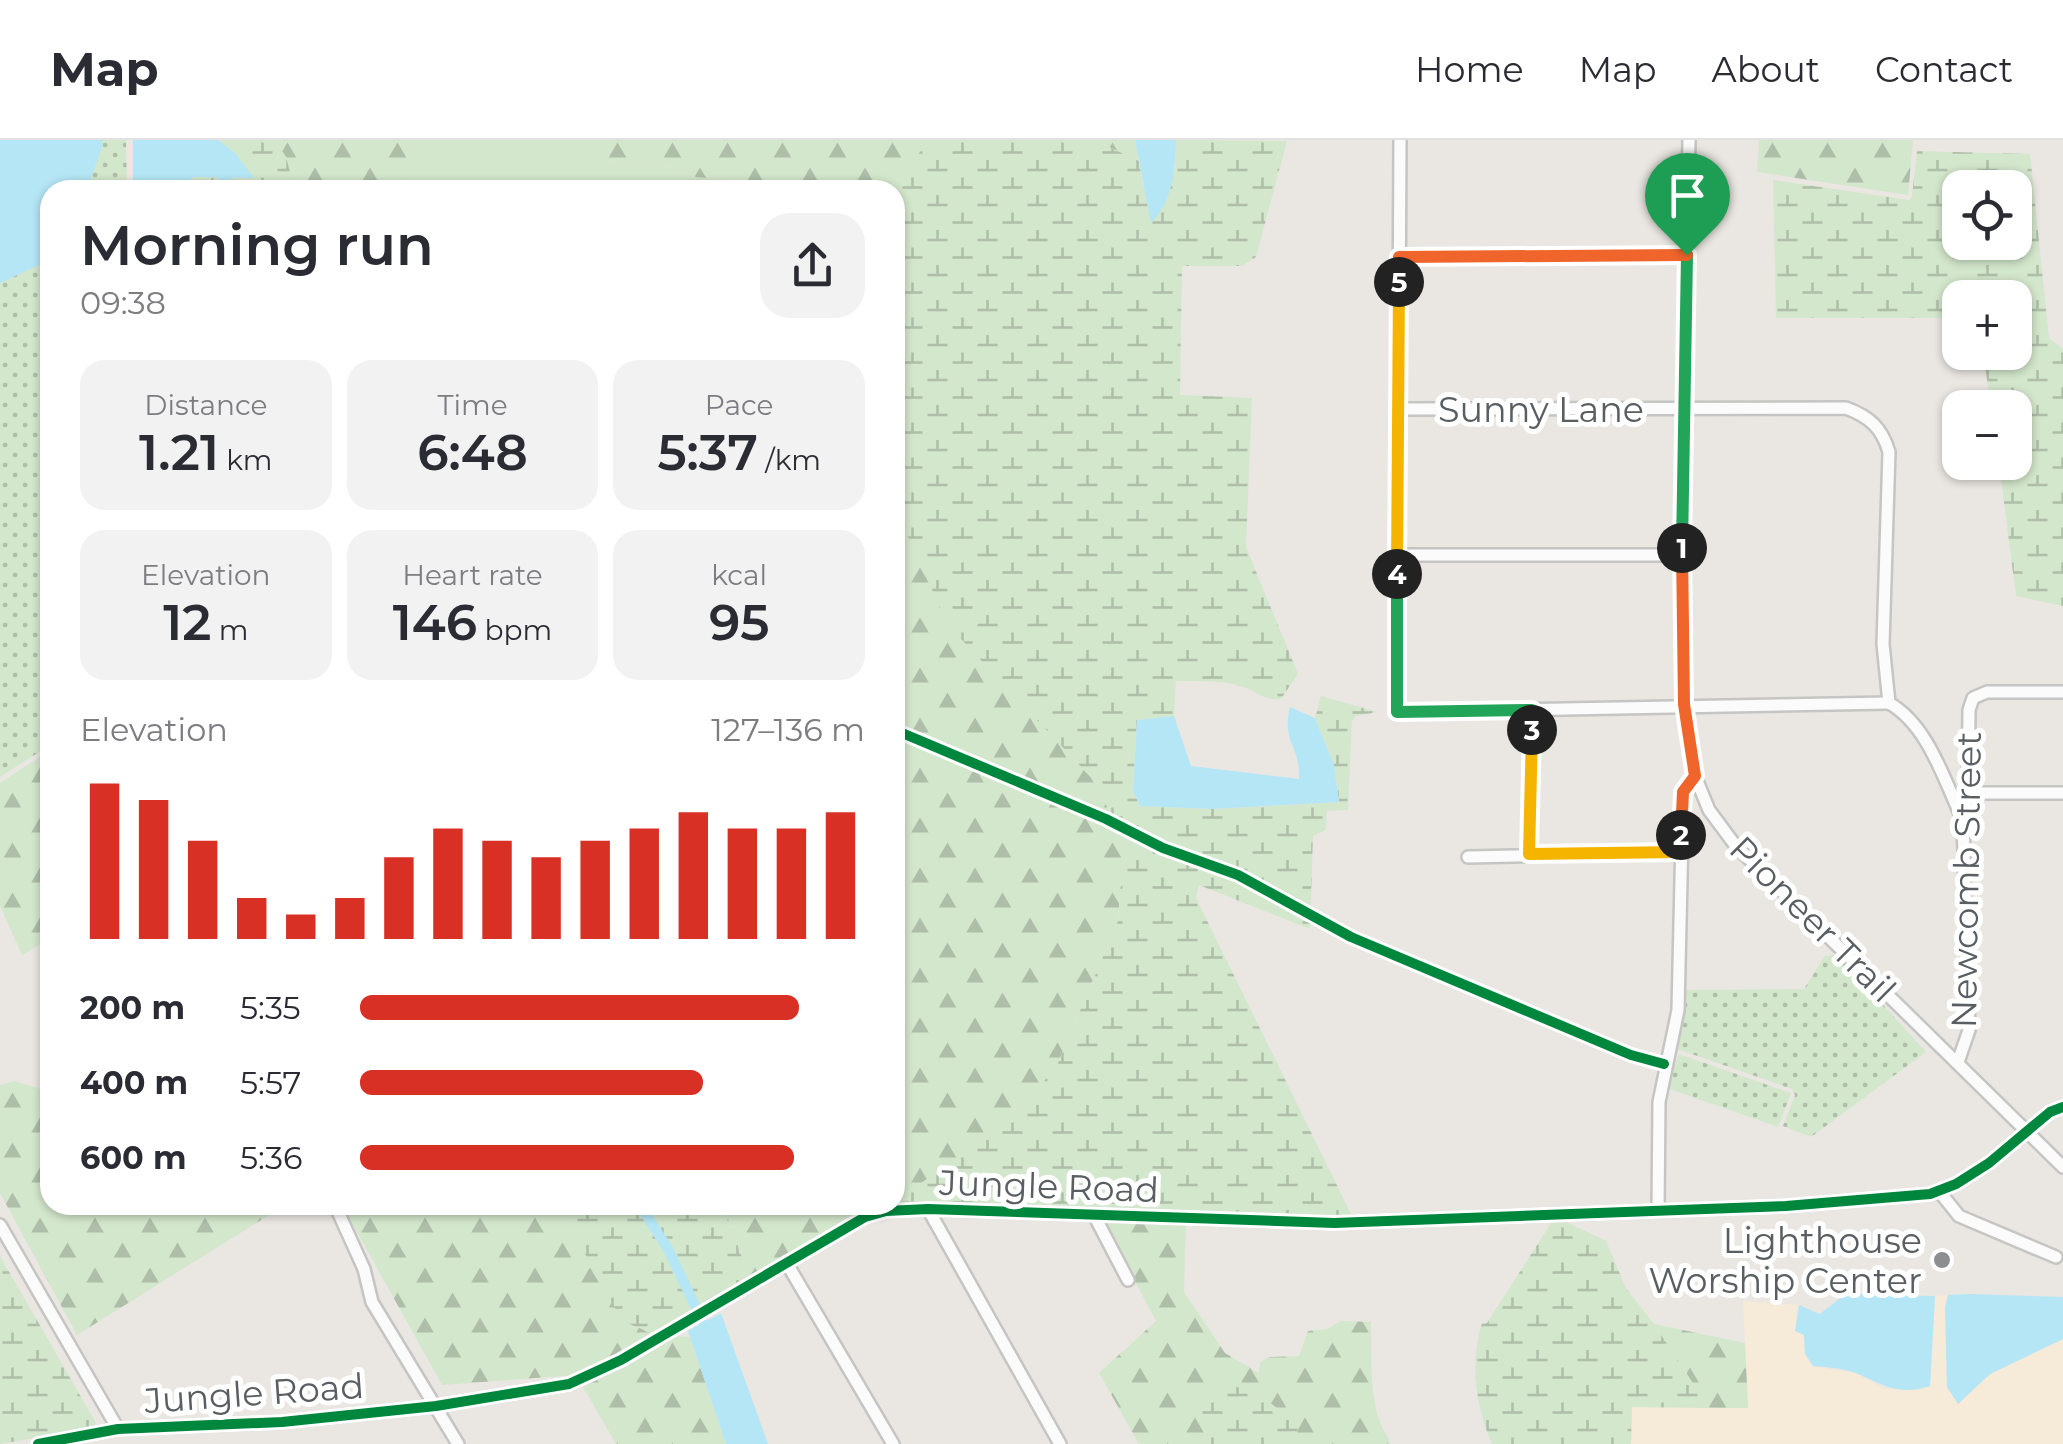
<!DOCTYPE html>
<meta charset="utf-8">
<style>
body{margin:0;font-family:Montserrat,sans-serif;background:#f2f2f3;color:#2b2b33;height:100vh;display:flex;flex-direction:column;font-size:38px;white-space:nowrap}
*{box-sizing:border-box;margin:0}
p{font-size:32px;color:#7c7c81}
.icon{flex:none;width:55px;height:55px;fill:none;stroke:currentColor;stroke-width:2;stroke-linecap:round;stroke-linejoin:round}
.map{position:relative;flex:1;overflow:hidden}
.panel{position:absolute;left:40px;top:40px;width:865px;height:1035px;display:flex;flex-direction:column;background:#fff;border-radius:30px;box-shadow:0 2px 8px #0004}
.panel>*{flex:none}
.buttons{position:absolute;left:1942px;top:30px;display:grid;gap:20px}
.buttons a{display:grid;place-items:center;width:90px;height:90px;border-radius:20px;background:#fff;box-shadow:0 2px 8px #0004;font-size:50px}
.pin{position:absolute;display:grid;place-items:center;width:85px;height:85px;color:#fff;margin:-102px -42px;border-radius:50% 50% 50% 0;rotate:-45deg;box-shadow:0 0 10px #0007}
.pin .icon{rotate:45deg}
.km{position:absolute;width:50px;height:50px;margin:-25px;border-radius:50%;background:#222;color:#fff;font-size:28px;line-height:50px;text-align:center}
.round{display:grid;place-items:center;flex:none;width:105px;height:105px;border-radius:30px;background:#f2f2f3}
.head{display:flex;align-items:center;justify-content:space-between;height:170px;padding:0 40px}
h1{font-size:55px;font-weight:600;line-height:75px}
.stats{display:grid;grid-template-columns:repeat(3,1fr);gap:15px;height:170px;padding:10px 40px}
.stats div{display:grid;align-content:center;border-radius:25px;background:#f2f2f3;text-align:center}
.stats b{font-size:50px;font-weight:600}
.stats small{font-size:28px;font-weight:400}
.stats p{font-size:28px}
.chart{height:280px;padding:20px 40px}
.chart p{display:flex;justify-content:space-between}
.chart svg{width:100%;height:180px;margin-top:10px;stroke:#d93025;stroke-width:6}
ul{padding:0 40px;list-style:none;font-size:32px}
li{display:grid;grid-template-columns:160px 120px 1fr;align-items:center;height:75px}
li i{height:25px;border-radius:12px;background:#d93025}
header{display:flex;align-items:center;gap:60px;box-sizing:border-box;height:140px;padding:0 50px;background:#fff;border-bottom:2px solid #e1e1e2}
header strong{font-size:48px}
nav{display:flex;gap:55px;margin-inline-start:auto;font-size:35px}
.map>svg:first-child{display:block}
</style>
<header>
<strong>Map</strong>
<nav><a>Home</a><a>Map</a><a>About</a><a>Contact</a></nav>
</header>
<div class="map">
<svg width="2063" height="1304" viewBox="0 0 2063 1304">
<defs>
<pattern id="forest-firs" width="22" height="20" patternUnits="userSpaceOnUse" patternTransform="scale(2.5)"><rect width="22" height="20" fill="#d3e7cc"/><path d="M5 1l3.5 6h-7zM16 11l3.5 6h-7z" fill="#aebea9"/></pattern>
<pattern id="wetland-marsh" width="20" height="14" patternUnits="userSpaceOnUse" patternTransform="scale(2.5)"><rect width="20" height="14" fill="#d3e7cc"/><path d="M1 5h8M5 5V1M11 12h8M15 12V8" fill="none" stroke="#aebea9"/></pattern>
<pattern id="park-dots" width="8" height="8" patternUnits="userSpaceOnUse" patternTransform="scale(2.5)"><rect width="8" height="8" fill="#d3e7cc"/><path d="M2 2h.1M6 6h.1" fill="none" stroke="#aebea9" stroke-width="1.8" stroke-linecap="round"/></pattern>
</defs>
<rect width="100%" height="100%" fill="#eae7e2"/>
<polygon fill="#f6ead9" points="1948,1155 1945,1167 1947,1247 1958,1263 1990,1234 2063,1199 2063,1304 1631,1304 1632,1267 1748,1268 1743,1161 1799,1165 1796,1172 1813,1226 1855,1233 1886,1249 1919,1250 1930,1246 1935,1156"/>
<polygon fill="#d3e7cc" points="432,0 593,0 607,20 675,28 696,37 786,46 788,50 404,50 405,34"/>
<g fill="url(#forest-firs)">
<polygon points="274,0 432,0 405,34 404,50 295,50 286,17"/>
<polygon points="593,0 930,0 888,50 788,50 786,46 696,37 675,28 607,20"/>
<polygon points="1094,0 1135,0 1139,21"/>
<polygon points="1759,0 1913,0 1908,55 1757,32"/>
<polygon points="895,374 1066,611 1100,647 1123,712 1118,781 1058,923 1038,949 958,1019 895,1060"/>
<polygon points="50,610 50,799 22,815 0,766 0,643"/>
<polygon points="14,941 50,952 50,1065 285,1065 77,1195 0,1053 0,945"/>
<polygon points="342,1065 558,1065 607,1150 645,1191 654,1194 577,1235 442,1245"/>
<polygon points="723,1065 887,1065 862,1072 749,1137"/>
<path d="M1103 1081 1186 1083 1184 1152 1225 1213 1259 1233 1260 1222 1269 1217 1299 1216 1308 1191 1327 1189 1341 1181 1371 1182C1371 1207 1370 1260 1380 1282 1383 1291 1388 1294 1390 1304H1294L1298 1285 1256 1252 1199 1267 1207 1304H1139L1099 1233 1156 1181Z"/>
<polygon points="1654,1184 1745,1203 1748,1268 1709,1268"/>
<polygon points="671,1196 690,1197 726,1304 616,1304 582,1245 623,1225"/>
</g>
<g fill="url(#wetland-marsh)" fill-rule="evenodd">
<polygon points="218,0 274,0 286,17 295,50 176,50 194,37 253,38 235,13"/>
<path d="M930 0H1094L1139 21 1143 46 1175 29 1176 0 1287 1 1256 117 1242 126H1182L1180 255 1252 258 1246 407 1298 534 1281 559C1264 561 1258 552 1243 547 1223 539 1197 542 1176 541L1174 576 1137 580 1133 651 1140 666 1212 669 1339 662 1334 625 1315 578 1321 556 1377 572 1356 576 1352 581 1348 670 1327 671 1326 690 1313 696 1310 789 1199 745 1196 758 1352 1076 895 1065V1060L958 1019 1038 949 1058 923 1118 781 1123 712 1100 647 948 485 906 392 895 374V50H888Z"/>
<path d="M1917 11 2030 14 2049 198 2063 209V466L2016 456 1999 323 2015 322V268L1991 267 1983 213 2015 212V158H1960V178H1776L1773 40 1909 60 1912 56ZM1960 48H2015V102H1960Z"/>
<polygon points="558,1065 723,1065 749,1137 654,1194 622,1181"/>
<path d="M1553 1080H1562L1606 1101 1626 1148 1654 1184 1709 1268 1632 1267 1631 1304H1492C1476 1267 1469 1223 1482 1183H1487Z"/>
<polygon points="0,1116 96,1283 94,1288 0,1304"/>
<polygon points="1214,1241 1256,1252 1299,1285 1294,1304 1207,1304 1199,1267"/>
</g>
<g fill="url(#park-dots)">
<polygon points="0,0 126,0 127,50 50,50 50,605 0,637"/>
<polygon points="1838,815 1926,912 1811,997 1783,986 1795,955 1792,949 1677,909 1683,850 1804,849 1825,816"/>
<polygon points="1679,914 1791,953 1778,987 1667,948"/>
</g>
<g fill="#b4e6f6">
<polygon points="0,0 102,0 102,7 87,50 50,50 50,120 0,143"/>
<polygon points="133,0 218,0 235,13 254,38 194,37 176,50 133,50"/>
<path d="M1135 0H1176C1175 31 1173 60 1151 83Z"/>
<path d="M1290 567 1315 578 1334 625 1339 662 1212 669 1140 666 1133 651 1137 580 1174 576 1191 626 1299 639C1301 606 1281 603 1290 567Z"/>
<path d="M1860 1154 1935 1156 1930 1246C1896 1257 1882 1243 1853 1232 1840 1228 1826 1227 1813 1226L1805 1214 1804 1195 1795 1191 1799 1165 1820 1174 1843 1156Z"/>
<polygon points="1969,1154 2063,1157 2063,1199 1990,1234 1958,1264 1947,1247 1945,1167 1948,1155"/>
<polygon points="721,1173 768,1304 726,1304 688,1191"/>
</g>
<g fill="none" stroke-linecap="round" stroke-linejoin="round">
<g stroke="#b4e6f6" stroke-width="10">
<polyline points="216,29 237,50"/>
<polyline points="640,1065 668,1109 709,1195"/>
</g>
<g stroke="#c5c5c4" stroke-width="16">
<g id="minor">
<polyline points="1400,0 1397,572 1889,563"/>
<polyline points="1689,0 1682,415 1684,564 1695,636 1709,670 1735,705 2063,1027"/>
<polyline points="1399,117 1687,115"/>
<path d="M1398 269 1846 268C1870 277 1882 288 1889 312L1883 504 1889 563C1928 585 1944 640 1963 680"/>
<polyline points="1397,415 1682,415"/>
<polyline points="1962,653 2063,653"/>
<polyline points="1529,715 1532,570"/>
<polyline points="1468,717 1680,712"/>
<polyline points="1958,922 1969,890 1963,680 1968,653 1969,570 1973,558 1987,552 2063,552"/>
<polyline points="1939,1051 1959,1076 2056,1117"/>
<polyline points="335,1065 364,1129 372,1162 458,1304"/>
<polyline points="928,1069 1060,1304"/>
<polyline points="1658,1070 1659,962 1678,870 1683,652 1695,636"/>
<polyline points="1094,1075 1128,1140"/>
<polyline points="0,1085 118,1289"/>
<polyline points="786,1122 893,1304"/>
<polyline points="38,1304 118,1289 282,1282 436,1266 569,1244 621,1220 865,1077 886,1071 928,1069 1334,1083 1786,1066 1930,1054 1956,1044 1989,1023 2050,972 2063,967"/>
</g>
</g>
<use href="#minor" stroke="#fcfbfb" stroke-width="11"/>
<g stroke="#fff" stroke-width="16">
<g id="cycleway">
<polyline points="895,590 1106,679 1163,708 1238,735 1351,797 1631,915 1664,924"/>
<polyline points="38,1304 118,1289 282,1282 436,1266 569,1244 621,1220 865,1077 886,1071 928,1069 1334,1083 1786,1066 1930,1054 1956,1044 1989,1023 2050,972 2063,967"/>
</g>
</g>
<use href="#cycleway" stroke="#00873e" stroke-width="10"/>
</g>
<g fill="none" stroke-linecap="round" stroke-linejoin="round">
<g stroke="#fff" stroke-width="20">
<polyline id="split-1" points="1682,408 1687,115"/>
</g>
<g stroke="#fff" stroke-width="20">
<polyline id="split-2" points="1681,695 1683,652 1695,636 1684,564 1682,408"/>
</g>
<g stroke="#fff" stroke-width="20">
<polyline id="split-3" points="1532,590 1529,714 1680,712 1681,695"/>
</g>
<g stroke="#fff" stroke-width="20">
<polyline id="split-4" points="1397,434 1397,572 1532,570 1532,590"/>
</g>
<g stroke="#fff" stroke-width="20">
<polyline id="split-5" points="1397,434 1399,142"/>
</g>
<g stroke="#fff" stroke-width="20">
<polyline id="split-6" points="1399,142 1399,117 1687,115"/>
</g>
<use href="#split-1" stroke="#22a559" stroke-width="12"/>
<use href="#split-2" stroke="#f0652b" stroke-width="12"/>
<use href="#split-3" stroke="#f5b400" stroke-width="12"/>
<use href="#split-4" stroke="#22a559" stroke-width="12"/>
<use href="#split-5" stroke="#f5b400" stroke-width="12"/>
<use href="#split-6" stroke="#f0652b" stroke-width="12"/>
</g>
<circle fill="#8c8e8f" stroke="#fff" stroke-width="4" cx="1942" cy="1120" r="10"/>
<g text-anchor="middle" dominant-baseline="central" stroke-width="10" stroke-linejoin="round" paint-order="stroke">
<g font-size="35" fill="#595e62" stroke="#fff">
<text x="1541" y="269">Sunny Lane</text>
<text transform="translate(1966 740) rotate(-89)">Newcomb Street</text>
<text transform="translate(1813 779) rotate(45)">Pioneer Trail</text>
<text transform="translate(1049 1046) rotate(2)">Jungle Road</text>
<text transform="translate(254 1253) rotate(-4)">Jungle Road</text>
</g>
<g font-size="35" fill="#595e62" stroke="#fff" text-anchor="end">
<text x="1922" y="1100">Lighthouse<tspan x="1922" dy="40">Worship Center</tspan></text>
</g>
</g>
</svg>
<div class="buttons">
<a><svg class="icon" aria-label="locate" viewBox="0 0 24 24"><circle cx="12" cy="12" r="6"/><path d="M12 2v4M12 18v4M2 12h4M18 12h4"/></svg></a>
<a>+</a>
<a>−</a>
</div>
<div class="pin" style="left:1687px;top:115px;background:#1e9e55"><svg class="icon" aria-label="arrive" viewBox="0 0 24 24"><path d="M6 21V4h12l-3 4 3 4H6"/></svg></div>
<b class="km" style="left:1682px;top:408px">1</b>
<b class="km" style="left:1681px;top:695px">2</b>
<b class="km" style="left:1532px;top:590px">3</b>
<b class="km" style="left:1397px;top:434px">4</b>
<b class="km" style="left:1399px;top:142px">5</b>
<section class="panel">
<div class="head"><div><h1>Morning run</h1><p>09:38</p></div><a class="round"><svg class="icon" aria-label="share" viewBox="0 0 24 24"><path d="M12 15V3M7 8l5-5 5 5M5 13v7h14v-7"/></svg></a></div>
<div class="stats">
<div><p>Distance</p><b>1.21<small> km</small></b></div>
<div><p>Time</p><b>6:48</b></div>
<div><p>Pace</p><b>5:37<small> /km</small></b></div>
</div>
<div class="stats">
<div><p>Elevation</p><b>12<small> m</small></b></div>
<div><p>Heart rate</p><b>146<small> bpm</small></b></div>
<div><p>kcal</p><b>95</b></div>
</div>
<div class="chart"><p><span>Elevation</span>127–136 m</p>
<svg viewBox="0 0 160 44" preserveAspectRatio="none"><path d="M5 44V6M15 44V10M25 44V20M35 44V34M45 44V38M55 44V34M65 44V24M75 44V17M85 44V20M95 44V24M105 44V20M115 44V17M125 44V13M135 44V17M145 44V17M155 44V13"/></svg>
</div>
<ul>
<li><b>200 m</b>5:35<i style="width:87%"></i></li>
<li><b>400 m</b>5:57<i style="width:68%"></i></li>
<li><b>600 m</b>5:36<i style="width:86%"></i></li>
</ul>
</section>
</div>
